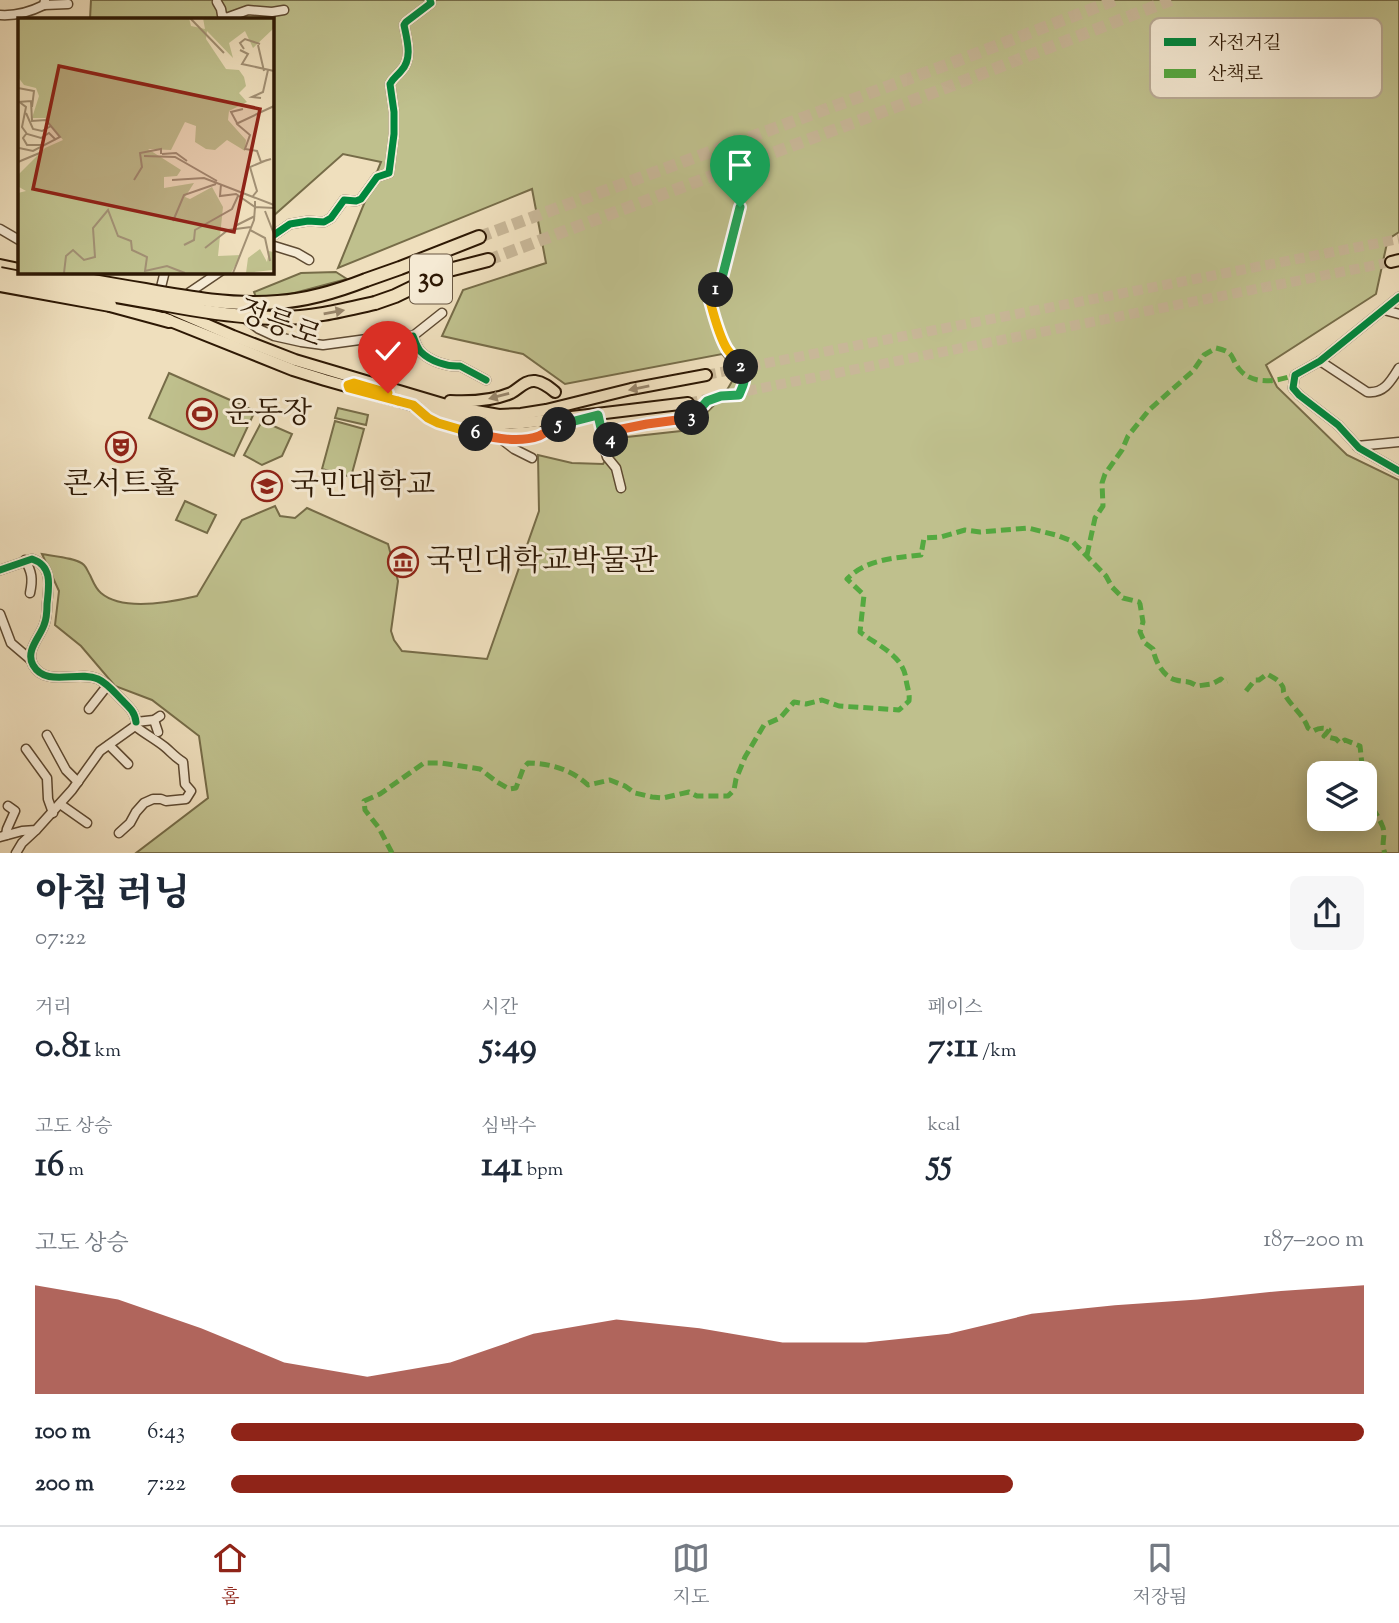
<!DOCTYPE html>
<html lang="ko">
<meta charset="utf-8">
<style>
body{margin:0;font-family:"Sorts Mill Goudy","Noto Serif KR",serif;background:#f6f6f7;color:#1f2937;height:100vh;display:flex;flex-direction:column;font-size:26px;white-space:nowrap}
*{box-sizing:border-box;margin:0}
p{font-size:23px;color:#747a83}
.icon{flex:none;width:38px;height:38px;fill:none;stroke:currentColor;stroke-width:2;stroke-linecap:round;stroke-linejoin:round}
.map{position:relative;height:853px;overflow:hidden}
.drawer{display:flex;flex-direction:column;background:#fff;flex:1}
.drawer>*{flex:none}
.tools{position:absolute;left:1307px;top:761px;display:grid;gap:14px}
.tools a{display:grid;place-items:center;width:70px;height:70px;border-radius:14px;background:#fff;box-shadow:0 4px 18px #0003;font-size:35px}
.pin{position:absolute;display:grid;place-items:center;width:60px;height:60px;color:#fff;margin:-72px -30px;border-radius:50% 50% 50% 0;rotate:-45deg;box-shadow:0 0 7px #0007}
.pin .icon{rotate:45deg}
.km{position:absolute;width:35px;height:35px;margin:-18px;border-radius:50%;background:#222;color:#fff;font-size:19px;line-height:35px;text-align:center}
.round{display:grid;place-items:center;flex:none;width:74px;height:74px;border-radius:14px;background:#f6f6f7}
.overview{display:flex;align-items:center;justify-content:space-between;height:119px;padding:0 35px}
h1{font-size:38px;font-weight:800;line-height:52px}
.figures{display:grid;grid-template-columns:repeat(3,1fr);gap:10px;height:119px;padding:7px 35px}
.figures div{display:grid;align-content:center}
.figures b{font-size:35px;font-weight:800}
.figures small{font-size:19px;font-weight:400}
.figures p{font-size:19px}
.chart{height:196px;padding:14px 35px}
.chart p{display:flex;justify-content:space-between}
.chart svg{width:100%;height:126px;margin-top:7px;fill:#8f2418;opacity:.7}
ul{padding:0 35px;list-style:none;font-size:23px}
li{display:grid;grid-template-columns:112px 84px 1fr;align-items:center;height:52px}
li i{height:18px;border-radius:9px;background:#8f2418}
.menu{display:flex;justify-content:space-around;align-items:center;height:98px;border-top:2px solid #e0e1e3;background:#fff;font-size:19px;color:#747a83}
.menu a{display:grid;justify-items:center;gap:4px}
.menu .current{color:#8f2418}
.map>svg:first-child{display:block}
</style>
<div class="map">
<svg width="1399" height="853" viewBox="0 0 1399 853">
<rect width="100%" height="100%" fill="#efdfbd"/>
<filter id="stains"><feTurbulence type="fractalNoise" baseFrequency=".00286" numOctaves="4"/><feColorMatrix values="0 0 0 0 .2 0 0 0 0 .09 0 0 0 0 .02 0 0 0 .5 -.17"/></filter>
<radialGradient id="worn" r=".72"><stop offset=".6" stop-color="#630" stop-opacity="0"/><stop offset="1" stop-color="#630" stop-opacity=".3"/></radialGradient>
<g fill="#bfc08d" stroke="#766c48" stroke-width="2" fill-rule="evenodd">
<path d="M91 0H1399V232L1390 238 1387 243 1376 294 1266 365 1277 387 1347 455 1399 480V853H136L208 798 199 736 152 700 115 686 81 646 55 625 59 591 42 554C52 556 78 558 84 565 87 568 88 572 90 575 93 581 95 588 101 593 123 612 172 602 197 596L242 520 275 506 280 516 295 518 307 508 388 544 398 581 391 631 394 640 402 651 487 659 539 511 538 455 572 463 603 464 618 438 690 430 724 395 737 373 722 354 565 384 523 354 442 336 463 290 546 263 532 189 338 268 381 162 343 154 271 218V19H90ZM1320 774H1365V819H1320Z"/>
<polygon points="336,272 347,279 283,296 256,297 254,292 301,273"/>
<polygon points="169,373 255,411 234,456 149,418"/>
<polygon points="338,408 368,415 366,425 335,418"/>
<polygon points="262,421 292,434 282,456 262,465 244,455"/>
<polygon points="335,421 364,429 351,477 322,469"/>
<polygon points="185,501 216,515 207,533 176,520"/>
</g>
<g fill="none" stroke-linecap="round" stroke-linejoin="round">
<g stroke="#c8b798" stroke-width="10" stroke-dasharray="10 5" stroke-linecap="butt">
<polyline points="706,375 1399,239"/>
<polyline points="732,394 1391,262"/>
<polyline points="688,403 716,397"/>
</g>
<g stroke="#c8b798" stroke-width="12" stroke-dasharray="12 6" stroke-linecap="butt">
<polyline points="479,237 957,61 1115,0"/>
<polyline points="488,260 935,92 1171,0"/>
</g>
<g stroke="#5e4a32" stroke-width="11">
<g id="minor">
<polyline points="217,2 221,9 222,15 226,18 248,10 272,12 284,10"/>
<polyline points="44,5 68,4"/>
<path d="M0 15C15 16 30 12 44 5L45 0"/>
<polyline points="0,229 19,240"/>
<path d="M271 237 290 224 308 221 324 222 331 218 344 200 356 201 361 199 377 177 389 173 394 134V112L390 84C393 78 397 76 401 71 413 59 407 40 404 25L406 22 431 3 430 0"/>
<polyline points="271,245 297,253 309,260"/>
<polyline points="159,295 165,271"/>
<polyline points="1399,297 1320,361 1295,375 1293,388 1299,395 1338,425 1359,448 1399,471"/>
<polyline points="185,299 190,292 221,271"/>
<polyline points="1384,310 1399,314"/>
<polyline points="243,317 259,329 274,336 301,342 323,345 389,336 413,336 442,313"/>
<path d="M413 336C415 341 417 348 421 352 430 361 447 367 460 366L486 380"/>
<path d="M1320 361 1367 392C1384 394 1391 381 1399 368"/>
<polyline points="413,405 428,418 439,423"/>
<polyline points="598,415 605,450 617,430 647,424 693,418 707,401 721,396 739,395 744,386 746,378 739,362 729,351 720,335 716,318 710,301 722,278 740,207"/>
<polyline points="485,436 512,439 535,437 541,435 550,428 577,421"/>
<polyline points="501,439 514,449 532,458"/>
<polyline points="1357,446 1399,442"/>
<polyline points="605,450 607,457 616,468 621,488"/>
<path d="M25 560C32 572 33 579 30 593"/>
<path d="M0 570 32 559C53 566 49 586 47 604 47 611 47 618 44 625 40 637 25 651 33 665 46 688 78 670 98 679 107 683 115 693 122 700 129 707 135 712 136 722"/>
<polyline points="0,614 11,643 31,660"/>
<polyline points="89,709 107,686"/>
<polyline points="154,720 158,732"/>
<polyline points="47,735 66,770 78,782"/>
<polyline points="109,745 128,764"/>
<polyline points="26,749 47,778 48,799 53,813"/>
<polyline points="60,804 87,823"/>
<path d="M119 833 130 823 136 812 144 803 153 799H161L166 801 186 799 191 791 185 784 183 762C176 758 171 752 165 747 155 739 145 734 135 726"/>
<polyline points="6,835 7,829 15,811 8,806"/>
<polyline points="0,837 22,831 36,830 72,790 100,751 135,726 136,722 154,720 160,716"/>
<polyline points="16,853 22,843 36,830"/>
</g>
</g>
<g stroke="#2d1804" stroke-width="14">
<g id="major">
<polyline points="1391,262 1399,260"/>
<polyline points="171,309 233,336 295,360 453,407 499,415 521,414 546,410 631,389 706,375"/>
<polyline points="163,318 293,370 325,380 424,408 488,423 522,423 688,403"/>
<path d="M450 401C469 402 492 401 511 393 519 389 525 380 535 381 543 382 549 387 555 392"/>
<path d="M429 412C439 419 448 422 460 425 486 433 510 436 538 431"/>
</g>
</g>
<g stroke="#2d1804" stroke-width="16">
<g id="highway">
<polyline points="0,266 19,270"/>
<polyline points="23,271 48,278"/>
<polyline points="366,280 400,268 479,237"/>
<polyline points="375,303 395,296 449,270 488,260"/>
<polyline points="110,305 169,321"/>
</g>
</g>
<use href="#minor" stroke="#f5ead4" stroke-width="8"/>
<use href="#major" stroke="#efdfbd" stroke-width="10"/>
<use href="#highway" stroke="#efdfbd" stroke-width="12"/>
<g stroke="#2d1804" stroke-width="16" stroke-linecap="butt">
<g id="highway-bridge">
<path d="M39 271C74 278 109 284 145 290 189 298 233 306 278 302 309 300 338 291 366 280"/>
<path d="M0 274C56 285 112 296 168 305 205 312 242 318 280 318 312 318 344 310 375 303"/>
<polyline points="0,285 110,305"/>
</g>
</g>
<use href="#highway-bridge" stroke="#efdfbd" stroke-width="12"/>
<g stroke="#54a940" stroke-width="5" stroke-dasharray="10 5" stroke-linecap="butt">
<path d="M1087 555 1095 518 1103 506 1102 483 1105 474 1122 450 1128 436 1149 410 1193 371 1204 355 1216 348C1237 353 1229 357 1240 370 1254 386 1278 381 1295 375"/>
<path d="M1246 691 1255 680H1259L1267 674C1272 677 1278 679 1281 684 1286 690 1281 688 1285 695 1291 706 1303 714 1308 728L1313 731C1318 728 1324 727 1329 730L1324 736 1336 739 1340 743 1345 740 1360 746 1363 774"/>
<path d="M1365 780 1371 794 1369 799C1372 808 1378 816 1382 825 1387 835 1380 843 1385 853"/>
<path d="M392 853 379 828 365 810 364 801 380 794 424 763H441L480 769 497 782 509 789 516 788 523 769 528 763C550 763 572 770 588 785L610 780 625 786 635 793 652 797 663 798 689 792 697 796H728L734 790 736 779 745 757 764 725 780 718 794 702 806 704 822 700 839 706 899 710 909 701C910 692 907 688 906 679 903 655 878 646 860 632L864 595 847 579C866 559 895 558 921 555L924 538 941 537 965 530 980 532 1028 528 1056 535 1072 541 1106 576 1112 587 1123 598 1139 602 1140 604 1143 622 1140 632 1145 643 1153 649C1155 661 1163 677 1176 680 1186 683 1186 679 1197 686L1212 684 1221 679 1224 682 1227 681"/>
</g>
<g stroke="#f5ead4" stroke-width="11">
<g id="cycleway">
<path d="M271 237 290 224 308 221 324 222 331 218 344 200 356 201 361 199 377 177 389 173 394 134V112L390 84C393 78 397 76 401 71 413 59 407 40 404 25L406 22 431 3 430 0"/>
<polyline points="1399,297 1320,361 1295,375 1293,388 1299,395 1338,425 1359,448 1399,471"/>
<path d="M413 336C415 341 417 348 421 352 430 361 447 367 460 366L486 380"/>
<polyline points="598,415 605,450 617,430 647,424 693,418 707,401 721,396 739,395 744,386 746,378 739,362 729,351 720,335 716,318 710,301 722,278 740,207"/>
<path d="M0 570 32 559C53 566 49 586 47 604 47 611 47 618 44 625 40 637 25 651 33 665 46 688 78 670 98 679 107 683 115 693 122 700 129 707 135 712 136 722"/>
</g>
</g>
<use href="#cycleway" stroke="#00873e" stroke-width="7"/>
</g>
<defs><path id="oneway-solid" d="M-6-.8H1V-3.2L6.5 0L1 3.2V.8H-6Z" transform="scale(1.75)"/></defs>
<g fill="#98856a">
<use href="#oneway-solid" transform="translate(334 312) rotate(-10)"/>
<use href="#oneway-solid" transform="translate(639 388) rotate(169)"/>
<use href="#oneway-solid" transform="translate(499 396) rotate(165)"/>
</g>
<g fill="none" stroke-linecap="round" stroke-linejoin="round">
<g stroke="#fff" stroke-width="14">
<polyline id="split-1" points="716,290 722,278 740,207"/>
</g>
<g stroke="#fff" stroke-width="14">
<path id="split-2" d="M716 290 710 301C714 316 719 336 727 349 731 355 737 360 741 367"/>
</g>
<g stroke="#fff" stroke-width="14">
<path id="split-3" d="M692 418 707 401 721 396 739 395C744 383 747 379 741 367"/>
</g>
<g stroke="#fff" stroke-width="14">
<polyline id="split-4" points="611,440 617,430 647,424 692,418"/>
</g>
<g stroke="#fff" stroke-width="14">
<polyline id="split-5" points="559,425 598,415 606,450 611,440"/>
</g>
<g stroke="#fff" stroke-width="14">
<path id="split-6" d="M476 434C495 438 519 443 539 436 546 433 551 428 559 425"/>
</g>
<g stroke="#fff" stroke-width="14">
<polyline id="split-7" points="398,401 413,405 428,418 438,423 476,434"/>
</g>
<g stroke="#fff" stroke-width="14">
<polyline id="split-8" points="388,393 354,383 348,385 349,388 398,401"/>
</g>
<use href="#split-1" stroke="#22a559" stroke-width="9"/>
<use href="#split-2" stroke="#f5b400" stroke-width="9"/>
<use href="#split-3" stroke="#22a559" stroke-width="9"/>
<use href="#split-4" stroke="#f0652b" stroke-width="9"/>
<use href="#split-5" stroke="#22a559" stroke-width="9"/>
<use href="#split-6" stroke="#f0652b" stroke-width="9"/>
<use href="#split-7" stroke="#f5b400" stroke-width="9"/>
<use href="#split-8" stroke="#f5b400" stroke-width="9"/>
</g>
<defs>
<g id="stadium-ring" transform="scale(1.575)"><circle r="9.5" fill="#f5ead4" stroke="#8f2418" stroke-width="1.5"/><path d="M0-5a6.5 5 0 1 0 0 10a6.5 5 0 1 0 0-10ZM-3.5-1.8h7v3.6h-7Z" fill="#8f2418"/></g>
<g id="theatre-ring" transform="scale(1.575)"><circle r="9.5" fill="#f5ead4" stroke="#8f2418" stroke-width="1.5"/><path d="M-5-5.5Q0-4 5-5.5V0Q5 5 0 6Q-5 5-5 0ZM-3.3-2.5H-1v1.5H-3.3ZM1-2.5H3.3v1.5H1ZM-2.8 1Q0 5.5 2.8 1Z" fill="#8f2418"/></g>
<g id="university-ring" transform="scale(1.575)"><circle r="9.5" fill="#f5ead4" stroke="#8f2418" stroke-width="1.5"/><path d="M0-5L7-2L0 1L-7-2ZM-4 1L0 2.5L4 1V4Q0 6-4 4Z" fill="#8f2418"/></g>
<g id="museum-ring" transform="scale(1.575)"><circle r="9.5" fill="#f5ead4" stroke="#8f2418" stroke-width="1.5"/><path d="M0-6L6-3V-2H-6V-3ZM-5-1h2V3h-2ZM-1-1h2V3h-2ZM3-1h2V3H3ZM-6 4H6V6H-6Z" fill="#8f2418"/></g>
</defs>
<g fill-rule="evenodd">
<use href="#stadium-ring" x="202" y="414"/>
<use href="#theatre-ring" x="121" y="447"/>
<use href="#university-ring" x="267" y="486"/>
<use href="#museum-ring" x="403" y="562"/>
</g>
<g text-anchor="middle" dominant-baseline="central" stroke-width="6" stroke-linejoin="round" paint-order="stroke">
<rect fill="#f5ead4" stroke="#695742" stroke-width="2" x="410" y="254.5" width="42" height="49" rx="5"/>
<g font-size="28" font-weight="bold" fill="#2d1804">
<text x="431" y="279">30</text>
</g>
<g font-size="30" fill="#2d1804" stroke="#f5ead4">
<text transform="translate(279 325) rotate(20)">정릉로</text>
</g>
<g font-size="30" fill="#2d1804" stroke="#f5ead4" text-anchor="start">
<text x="225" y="414">운동장</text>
<text x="121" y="485" text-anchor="middle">콘서트홀</text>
<text x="290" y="486">국민대학교</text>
<text x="426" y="562">국민대학교박물관</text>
</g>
</g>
<g transform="translate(18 18)">
<rect width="256" height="256" fill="#efdfbd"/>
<path d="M0 0H171L173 8 187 11 185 0H255V11L235 30 227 13 211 25 215 40 189 13 188 21 208 51 221 52 226 59 228 68 221 75 229 84 211 93 210 102 228 122 227 133 209 122 197 132 188 131 177 124 178 108 167 104 153 132 130 131 163 152 159 158 146 159V170L176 165 167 179 172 181 194 169 205 189 200 238 223 237 213 255H0V175L8 173 1 169 0 157 27 130 45 122 27 100H14L21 78 18 70 6 67 0 59ZM242 231 249 244 251 233 255 234V252L228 255 230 240Z" fill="#bfc08d"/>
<path fill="none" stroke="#a18f73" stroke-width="2" d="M172 0 206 35M240 27 246 53M226 31 222 25 227 21 242 26M222 32 230 36 224 46 256 53M0 70 16 73 14 89M243 80 234 79 245 74 250 52M0 83 8 89 4 109 9 116 23 120 31 115 38 122M0 84 13 83 14 103 28 102 42 119 15 133 1 130M8 95 15 111 24 113 33 108M219 105 213 94 225 91M218 106 256 88M219 106 232 117 227 131 239 133 243 144 253 141M8 116 5 120 9 127H27M144 136 158 135 169 143M126 138 157 139 199 163M0 144 24 134M116 162 124 149 122 135 143 131V136M154 162 186 160 256 187M203 166 202 178 218 176 237 189V183M235 178 239 173 232 149 249 142M247 193 256 216M155 203 166 177 198 166M217 208 237 198M232 212 247 220 252 243M166 227 176 222 177 212 214 191 220 178M187 230 210 212 233 209M46 255 48 238 55 232 66 242 77 239 75 210 90 192 100 218 113 223 114 232 129 239 127 253 149 248 167 255M215 255 236 202 237 189 256 190"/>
<path fill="#8f2418" fill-opacity="0.15" stroke="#8f2418" stroke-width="3.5" d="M41 48 242 91 216 214 15 171Z"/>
<rect width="256" height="256" fill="none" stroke="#2d1804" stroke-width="3.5"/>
</g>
<rect x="1150" y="18" width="232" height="80" rx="10" fill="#f5ead4" stroke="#b9ab96" stroke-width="2"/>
<rect x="1164" y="38" width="32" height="8" fill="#00873e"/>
<rect x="1164" y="69" width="32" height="9" fill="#54a940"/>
<g font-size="19" fill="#2d1804">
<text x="1208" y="49">자전거길</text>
<text x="1208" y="80">산책로</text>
</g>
<rect width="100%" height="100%" filter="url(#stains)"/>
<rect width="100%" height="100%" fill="url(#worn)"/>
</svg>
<div class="tools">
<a><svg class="icon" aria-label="layers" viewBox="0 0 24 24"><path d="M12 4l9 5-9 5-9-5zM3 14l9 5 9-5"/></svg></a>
</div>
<div class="pin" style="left:740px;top:207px;background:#1e9e55"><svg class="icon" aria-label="arrive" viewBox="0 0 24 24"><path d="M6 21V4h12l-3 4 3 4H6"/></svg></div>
<div class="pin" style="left:388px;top:393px;background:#d93025"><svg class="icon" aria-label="check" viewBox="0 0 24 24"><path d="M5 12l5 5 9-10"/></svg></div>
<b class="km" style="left:716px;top:290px">1</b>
<b class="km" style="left:741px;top:367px">2</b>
<b class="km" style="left:692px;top:418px">3</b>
<b class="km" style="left:611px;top:440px">4</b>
<b class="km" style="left:559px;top:425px">5</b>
<b class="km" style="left:476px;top:434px">6</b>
</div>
<section class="drawer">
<div class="overview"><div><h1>아침 러닝</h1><p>07:22</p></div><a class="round"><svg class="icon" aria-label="share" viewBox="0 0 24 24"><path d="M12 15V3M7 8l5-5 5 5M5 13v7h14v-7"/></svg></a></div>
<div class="figures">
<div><p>거리</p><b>0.81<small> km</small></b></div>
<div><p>시간</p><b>5:49</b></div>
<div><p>페이스</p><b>7:11<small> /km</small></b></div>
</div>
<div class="figures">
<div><p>고도 상승</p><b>16<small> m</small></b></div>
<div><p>심박수</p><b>141<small> bpm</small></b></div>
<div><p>kcal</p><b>55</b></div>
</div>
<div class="chart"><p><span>고도 상승</span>187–200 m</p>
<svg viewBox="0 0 160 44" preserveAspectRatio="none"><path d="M0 44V6L10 11L20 21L30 33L40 38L50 33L60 23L70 18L80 21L90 26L100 26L110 23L120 16L130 13L140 11L150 8L160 6V44z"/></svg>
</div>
<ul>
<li><b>100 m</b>6:43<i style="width:100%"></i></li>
<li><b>200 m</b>7:22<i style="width:69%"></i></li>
</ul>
</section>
<nav class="menu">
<a class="current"><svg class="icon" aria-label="home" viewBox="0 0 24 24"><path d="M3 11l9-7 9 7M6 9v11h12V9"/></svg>홈</a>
<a><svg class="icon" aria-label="map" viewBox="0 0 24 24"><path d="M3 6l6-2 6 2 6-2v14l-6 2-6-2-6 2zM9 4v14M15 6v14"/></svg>지도</a>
<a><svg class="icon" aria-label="saved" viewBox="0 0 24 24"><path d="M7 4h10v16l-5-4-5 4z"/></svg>저장됨</a>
</nav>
